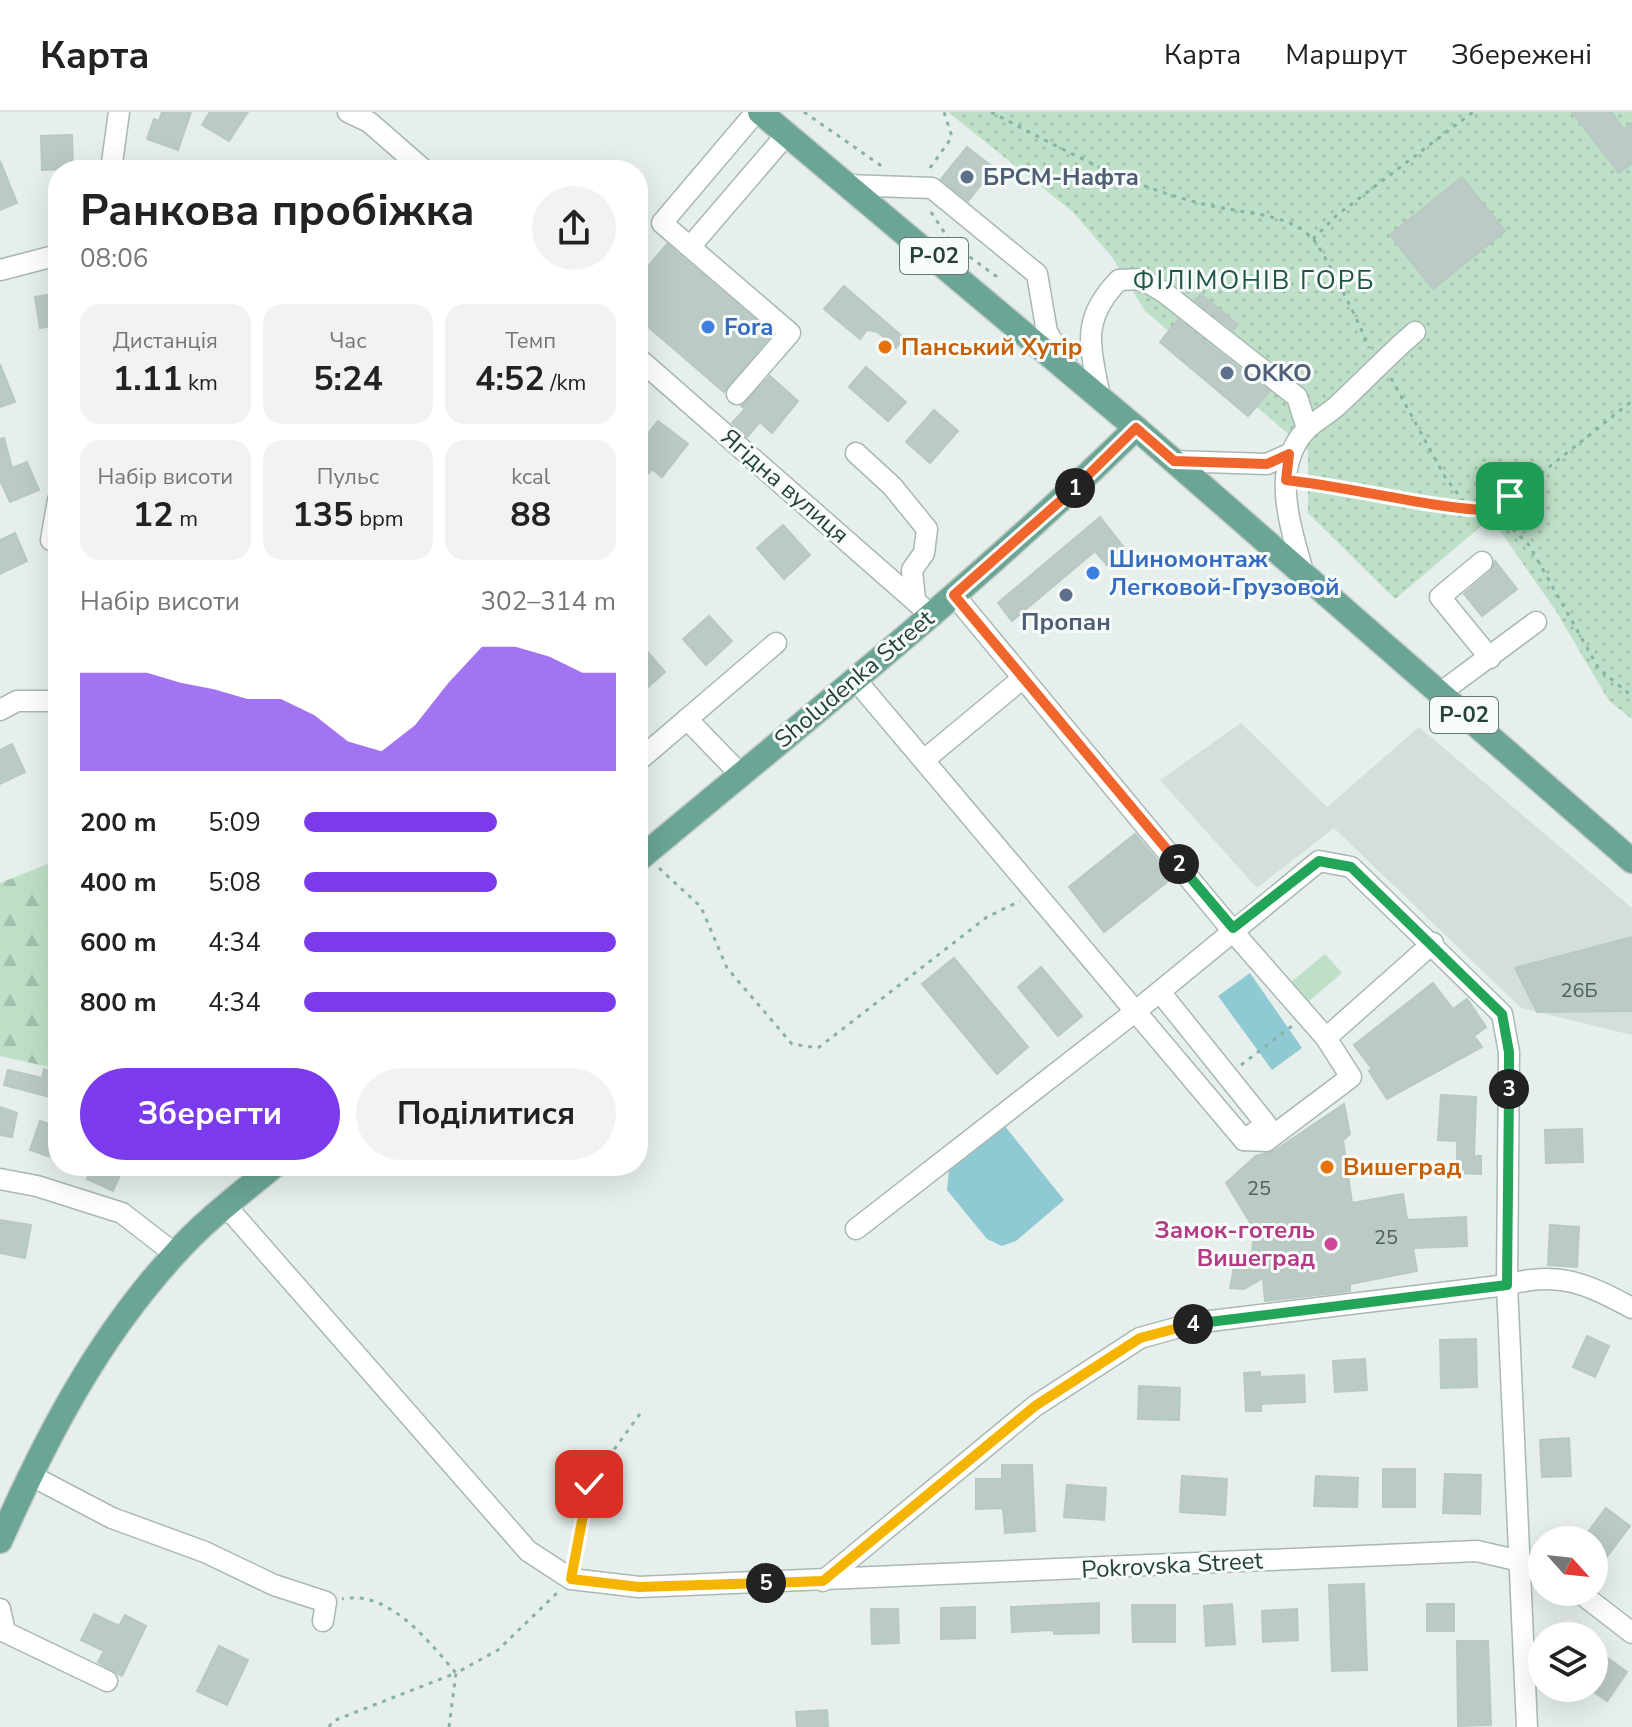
<!DOCTYPE html>
<html lang="uk">
<meta charset="utf-8">
<style>
body{margin:0;font-family:"Nunito Sans",sans-serif;background:#f2f2f2;color:#222;height:100vh;display:flex;flex-direction:column;font-size:30px;white-space:nowrap}
*{box-sizing:border-box;margin:0}
p{font-size:26px;color:#767676}
.icon{flex:none;width:44px;height:44px;fill:none;stroke:currentColor;stroke-width:2;stroke-linecap:round;stroke-linejoin:round}
.map{position:relative;flex:1;overflow:hidden}
.drawer{position:absolute;left:48px;top:48px;width:600px;height:1016px;display:flex;flex-direction:column;background:#fff;border-radius:32px;box-shadow:0 8px 32px #0002}
.drawer>*{flex:none}
.needle{width:52px;rotate:117deg}
.tools{position:absolute;left:1528px;top:1414px;display:grid;gap:16px}
.tools a{display:grid;place-items:center;width:80px;height:80px;border-radius:50%;background:#fff;box-shadow:0 8px 32px #0002;font-size:40px}
.pin{position:absolute;display:grid;place-items:center;width:68px;height:68px;color:#fff;margin:-34px;border-radius:16px;box-shadow:0 4px 12px #0006}
.km{position:absolute;width:40px;height:40px;margin:-20px;border-radius:50%;background:#222;color:#fff;font-size:22px;line-height:40px;text-align:center}
.round{display:grid;place-items:center;flex:none;width:84px;height:84px;border-radius:42px;background:#f2f2f2}
.headline{display:flex;align-items:center;justify-content:space-between;height:136px;padding:0 32px}
h1{font-size:44px;font-weight:700;line-height:60px}
.stats{display:grid;grid-template-columns:repeat(3,1fr);gap:12px;height:136px;padding:8px 32px}
.stats div{display:grid;align-content:center;border-radius:20px;background:#f2f2f2;text-align:center}
.stats b{font-size:34px;font-weight:700}
.stats small{font-size:22px;font-weight:400}
.stats p{font-size:22px}
.chart{height:224px;padding:16px 32px}
.chart p{display:flex;justify-content:space-between}
.chart svg{width:100%;height:144px;margin-top:8px;fill:#7c3aed;opacity:.7}
.primary-button{display:flex;gap:16px;margin-top:auto;padding:16px 32px}
.primary-button a{flex:1;height:92px;border-radius:48px;background:#7c3aed;color:#fff;font-size:32px;font-weight:700;line-height:92px;text-align:center}
.primary-button a+a{background:#f2f2f2;color:#222}
ul{padding:0 32px;list-style:none;font-size:26px}
li{display:grid;grid-template-columns:128px 96px 1fr;align-items:center;height:60px}
li i{height:20px;border-radius:10px;background:#7c3aed}
header{display:flex;align-items:center;gap:48px;box-sizing:border-box;height:112px;padding:0 40px;background:#fff;border-bottom:2px solid #e0e0e0}
header strong{font-size:38px}
nav{display:flex;gap:44px;margin-inline-start:auto;font-size:28px}
.map>svg:first-child{display:block}
</style>
<header>
<strong>Карта</strong>
<nav><a>Карта</a><a>Маршрут</a><a>Збережені</a></nav>
</header>
<div class="map">
<svg width="1632" height="1615" viewBox="0 0 1632 1615">
<defs>
<pattern id="grass-dots" width="8" height="8" patternUnits="userSpaceOnUse" patternTransform="scale(2)"><rect width="8" height="8" fill="#bfe0c8"/><path d="M2 2h.1M6 6h.1" fill="none" stroke="#a4c1ad" stroke-width="1.8" stroke-linecap="round"/></pattern>
<pattern id="forest-firs" width="22" height="20" patternUnits="userSpaceOnUse" patternTransform="scale(2)"><rect width="22" height="20" fill="#bfe0c8"/><path d="M5 1l3.5 6h-7zM16 11l3.5 6h-7z" fill="#a4c1ad"/></pattern>
</defs>
<rect width="100%" height="100%" fill="#e6efeb"/>
<polygon fill="#d4dfda" points="1241,611 1327,695 1419,615 1632,796 1632,923 1521,896 1334,716 1257,776 1160,668"/>
<polygon fill="url(#grass-dots)" points="948,0 1632,0 1632,607 1609,589 1556,499 1491,406 1395,487 1308,401 1308,339 1145,199 1112,145 1073,100"/>
<polygon fill="url(#forest-firs)" points="58,748 58,957 0,944 0,771"/>
<polygon fill="#bfe0c8" points="1325,842 1342,861 1308,890 1291,870"/>
<g fill="#8ec9d4">
<polygon points="1250,861 1302,936 1272,958 1218,884"/>
<polygon points="1004,1013 1064,1088 1016,1129 1002,1134 987,1127 947,1078 949,1057"/>
</g>
<g fill="#bbcac4" stroke="#b8c9c2" stroke-width="2">
<polygon points="162,0 191,0 178,38 147,27 154,7 159,9"/>
<polygon points="210,0 248,0 229,29 202,13"/>
<polygon points="1572,0 1611,0 1624,17 1632,11 1632,51 1619,61"/>
<polygon points="72,23 73,57 42,58 41,24"/>
<polygon points="967,35 994,56 968,89 941,67"/>
<polygon points="0,49 17,91 0,98"/>
<polygon points="1462,65 1505,119 1433,177 1390,123"/>
<polygon points="667,132 772,222 724,280 638,206 638,166"/>
<polygon points="844,174 904,226 896,236 878,220 867,218 860,227 824,197"/>
<polygon points="58,181 58,213 40,216 35,185"/>
<polygon points="1201,182 1238,213 1233,218 1195,188"/>
<polygon points="1178,208 1269,280 1248,304 1160,230"/>
<polygon points="0,252 15,290 0,295"/>
<polygon points="866,255 906,290 888,309 849,275"/>
<polygon points="770,264 798,289 772,321 760,310 747,325 732,311 745,297 741,294"/>
<polygon points="934,298 958,319 930,351 906,330"/>
<polygon points="658,309 688,332 662,365 652,357 638,373 638,334"/>
<polygon points="4,326 12,356 27,350 39,378 10,390 0,368 0,327"/>
<polygon points="1100,405 1126,438 1107,453 1095,439 1012,509 998,491"/>
<polygon points="783,413 810,443 784,467 757,436"/>
<polygon points="15,421 27,449 0,462 0,428"/>
<polygon points="1495,449 1517,477 1482,504 1464,482 1491,459"/>
<polygon points="709,504 732,529 706,553 683,527"/>
<polygon points="638,529 665,560 638,584"/>
<polygon points="12,632 25,660 0,672 0,638"/>
<polygon points="1135,722 1172,766 1104,820 1069,775"/>
<polygon points="1632,825 1632,899 1537,900 1515,856"/>
<polygon points="954,846 1028,935 997,962 922,872"/>
<polygon points="1041,855 1082,904 1058,924 1018,875"/>
<polygon points="1433,871 1453,897 1467,887 1486,915 1474,924 1482,935 1387,987 1369,959 1372,957 1354,933"/>
<polygon points="44,957 58,961 54,986 4,973 8,958 42,966"/>
<polygon points="1441,983 1476,985 1474,1044 1481,1044 1481,1062 1457,1061 1457,1029 1438,1028"/>
<polygon points="1344,992 1350,1022 1343,1028 1352,1091 1403,1082 1407,1108 1466,1105 1467,1134 1413,1136 1417,1159 1350,1172 1350,1179 1265,1189 1263,1166 1244,1177 1230,1176 1237,1140 1252,1141 1253,1130 1262,1130 1226,1071 1256,1044 1274,1039"/>
<polygon points="0,995 17,1001 12,1025 0,1023"/>
<polygon points="40,1009 58,1015 53,1046 30,1038"/>
<polygon points="1582,1017 1583,1050 1546,1051 1545,1018"/>
<polygon points="93,1054 124,1054 113,1079 87,1067"/>
<polygon points="0,1108 31,1113 25,1146 0,1141"/>
<polygon points="1550,1113 1579,1115 1577,1155 1548,1153"/>
<polygon points="1587,1224 1609,1234 1595,1265 1573,1255"/>
<polygon points="1476,1227 1477,1275 1441,1276 1440,1228"/>
<polygon points="1365,1247 1367,1278 1335,1280 1333,1249"/>
<polygon points="1260,1260 1260,1265 1304,1263 1305,1290 1261,1292 1261,1299 1246,1299 1244,1261"/>
<polygon points="1139,1274 1180,1276 1179,1308 1138,1307"/>
<polygon points="1569,1326 1571,1364 1542,1365 1540,1328"/>
<polygon points="1002,1353 1032,1353 1035,1419 1005,1421 1003,1396 976,1397 976,1367 1002,1367"/>
<rect x="1383" y="1357" width="32" height="38"/>
<polygon points="1445,1362 1481,1363 1480,1402 1443,1401"/>
<polygon points="1182,1364 1227,1367 1225,1403 1180,1400"/>
<polygon points="1316,1364 1358,1366 1357,1395 1314,1394"/>
<polygon points="1067,1373 1106,1376 1104,1408 1064,1405"/>
<polygon points="1606,1396 1630,1414 1594,1462 1594,1428 1582,1428"/>
<polygon points="1364,1472 1367,1558 1332,1559 1329,1473"/>
<polygon points="1099,1491 1099,1521 1054,1522 1054,1518 1012,1520 1011,1495"/>
<polygon points="1232,1492 1235,1532 1206,1534 1204,1494"/>
<rect x="1427" y="1492" width="27" height="27"/>
<polygon points="1132,1493 1175,1493 1175,1530 1133,1530"/>
<polygon points="975,1495 975,1526 941,1527 941,1496"/>
<polygon points="871,1497 898,1497 899,1531 872,1532"/>
<polygon points="1297,1497 1298,1528 1263,1530 1262,1499"/>
<polygon points="94,1502 119,1514 125,1503 146,1514 122,1564 98,1550 104,1539 81,1528"/>
<polygon points="1457,1529 1488,1529 1491,1613 1458,1614"/>
<polygon points="219,1534 248,1548 227,1593 197,1579"/>
<polygon points="1605,1544 1627,1560 1607,1589 1594,1580 1594,1559"/>
<polygon points="827,1598 828,1615 797,1615 796,1600"/>
</g>
<g fill="none" stroke-linecap="round" stroke-linejoin="round">
<g stroke="#a8b8b2" stroke-width="23">
<g id="minor">
<polyline points="348,0 369,10 424,58"/>
<polyline points="111,58 119,0"/>
<polyline points="846,73 932,76 1037,162 1047,220 1068,255"/>
<polyline points="690,135 786,23"/>
<polyline points="0,158 58,143"/>
<polyline points="638,246 931,503"/>
<polyline points="737,282 790,221 662,111 756,0"/>
<path d="M1100 286C1091 235 1079 209 1119 168L1142 167 1165 181 1297 285 1307 316"/>
<polyline points="856,341 892,374 927,417 924,441 912,458 915,488"/>
<polyline points="1174,349 1267,352 1289,342"/>
<polyline points="58,388 51,428 58,431"/>
<polyline points="1482,450 1440,485 1490,546"/>
<path d="M1303 460C1291 415 1270 358 1305 319 1314 309 1329 302 1339 292 1365 268 1388 243 1415 220"/>
<polyline points="954,483 1242,830 1326,926"/>
<polyline points="855,567 1244,1028 1266,1029 1351,965 1326,926 1433,831"/>
<polyline points="1440,581 1536,510"/>
<polyline points="0,598 17,589 58,589"/>
<polyline points="687,607 740,662"/>
<polyline points="924,648 1023,566"/>
<polyline points="638,649 776,531"/>
<polyline points="1160,880 1266,1012 1244,1028"/>
<polyline points="0,1067 37,1074 122,1101 175,1142"/>
<polyline points="226,1094 528,1439 571,1467 639,1475 1477,1439 1520,1449 1542,1460"/>
<polyline points="856,1117 1136,899 1319,749 1351,755 1502,902 1509,940 1507,1173 1527,1615"/>
<polyline points="30,1363 112,1406 205,1440 274,1473 326,1490 323,1509"/>
<path d="M823 1469 1035 1294 1140 1226 1194 1211 1507 1173C1558 1158 1587 1172 1632 1196"/>
<polyline points="1579,1480 1632,1521"/>
<polyline points="0,1497 5,1520 107,1569"/>
</g>
</g>
<g stroke="#c2cac8" stroke-width="27">
<g id="major">
<polyline points="760,0 1136,316 1632,749"/>
<path d="M638 748C807 607 979 470 1136 316"/>
<path d="M0 1429C46 1326 97 1227 174 1143 203 1110 240 1082 274 1054"/>
</g>
</g>
<g stroke="#86b3a5" stroke-width="3" stroke-dasharray="4 6" stroke-linecap="butt">
<polyline points="804,0 883,55"/>
<path d="M991 0C1070 41 1145 84 1234 98 1261 103 1292 105 1313 127 1322 136 1365 222 1369 236"/>
<polyline points="930,56 952,25 944,0"/>
<polyline points="931,100 952,132 1000,167"/>
<polyline points="1313,127 1337,103 1473,0"/>
<polyline points="1391,266 1445,365 1470,398"/>
<polyline points="1302,370 1494,399 1529,433 1599,557 1632,584"/>
<polyline points="1494,399 1632,289"/>
<polyline points="659,756 701,795 727,856 792,932 818,936 987,805 1020,789"/>
<polyline points="1241,953 1292,914"/>
<polyline points="575,1448 589,1372 642,1299"/>
<path d="M329 1615 333 1609 456 1561C429 1530 389 1477 342 1487"/>
<polyline points="449,1615 456,1561 498,1538 559,1479"/>
</g>
<use href="#minor" stroke="#fff" stroke-width="20"/>
<use href="#major" stroke="#6aa596" stroke-width="24"/>
</g>
<g fill="none" stroke-linecap="round" stroke-linejoin="round">
<g stroke="#fff" stroke-width="16">
<path id="split-1" d="M1075 376 1136 316 1174 349 1267 352 1289 342 1286 368C1356 376 1424 395 1494 399L1510 384"/>
</g>
<g stroke="#fff" stroke-width="16">
<polyline id="split-2" points="1075,376 954,483 1179,752"/>
</g>
<g stroke="#fff" stroke-width="16">
<polyline id="split-3" points="1179,752 1233,816 1319,749 1351,755 1502,902 1509,940 1509,977"/>
</g>
<g stroke="#fff" stroke-width="16">
<polyline id="split-4" points="1193,1212 1507,1173 1509,977"/>
</g>
<g stroke="#fff" stroke-width="16">
<polyline id="split-5" points="766,1471 823,1469 1035,1294 1140,1226 1193,1212"/>
</g>
<g stroke="#fff" stroke-width="16">
<polyline id="split-6" points="589,1372 571,1467 639,1475 766,1471"/>
</g>
<use href="#split-1" stroke="#f0652b" stroke-width="10"/>
<use href="#split-2" stroke="#f0652b" stroke-width="10"/>
<use href="#split-3" stroke="#22a559" stroke-width="10"/>
<use href="#split-4" stroke="#22a559" stroke-width="10"/>
<use href="#split-5" stroke="#f5b400" stroke-width="10"/>
<use href="#split-6" stroke="#f5b400" stroke-width="10"/>
</g>
<g fill="#5c6f8a" stroke="#f7fbf9" stroke-width="3">
<circle cx="967" cy="65" r="8"/>
<circle cx="1227" cy="261" r="8"/>
<circle cx="1066" cy="483" r="8"/>
</g>
<g fill="#3f7fe0" stroke="#f7fbf9" stroke-width="3">
<circle cx="708" cy="215" r="8"/>
<circle cx="1093" cy="461" r="8"/>
</g>
<g fill="#e8710a" stroke="#f7fbf9" stroke-width="3">
<circle cx="885" cy="235" r="8"/>
<circle cx="1327" cy="1055" r="8"/>
</g>
<circle fill="#d1479c" stroke="#f7fbf9" stroke-width="3" cx="1331" cy="1132" r="8"/>
<g text-anchor="middle" dominant-baseline="central" stroke-width="6" stroke-linejoin="round" paint-order="stroke">
<g font-size="20" fill="#4a645c">
<text x="1579" y="878">26Б</text>
<text x="1259" y="1076">25</text>
<text x="1386" y="1125">25</text>
</g>
<g fill="#f7fbf9" stroke="#637a73" stroke-width="2">
<rect x="900" y="126" width="68" height="36" rx="6"/>
<rect x="1430" y="585" width="68" height="36" rx="6"/>
</g>
<g font-size="22" font-weight="bold" fill="#24423a">
<text x="934" y="144">Р-02</text>
<text x="1464" y="603">Р-02</text>
</g>
<g font-size="24" font-weight="bold" fill="#4e5e75" stroke="#f7fbf9" text-anchor="start">
<text x="983" y="65">БРСМ-Нафта</text>
<text x="1243" y="261">OKKO</text>
<text x="1066" y="510" text-anchor="middle">Пропан</text>
</g>
<g font-size="24" font-weight="bold" fill="#366cbe" stroke="#f7fbf9" text-anchor="start">
<text x="724" y="215">Fora</text>
<text x="1109" y="447">Шиномонтаж<tspan x="1109" dy="28">Легковой-Грузовой</tspan></text>
</g>
<g font-size="24" font-weight="bold" fill="#c56008" stroke="#f7fbf9" text-anchor="start">
<text x="901" y="235">Панський Хутір</text>
<text x="1343" y="1055">Вишеград</text>
</g>
<g font-size="24" fill="#24423a" stroke="#f7fbf9">
<text transform="translate(785 374) rotate(41)">Ягідна вулиця</text>
<text transform="translate(854 567) rotate(-40)">Sholudenka Street</text>
<text transform="translate(1172 1453) rotate(-3)">Pokrovska Street</text>
</g>
<g font-size="24" font-weight="bold" fill="#b23c85" stroke="#f7fbf9" text-anchor="end">
<text x="1315" y="1118">Замок-готель<tspan x="1315" dy="28">Вишеград</tspan></text>
</g>
<g font-size="26" letter-spacing="2" fill="#1f5548" stroke="#f7fbf9">
<text x="1254" y="168">ФІЛІМОНІВ ГОРБ</text>
</g>
</g>
</svg>
<div class="tools">
<a><svg class="needle" viewBox="-14 -14 28 28"><path d="M0-13l5 13h-10z" fill="#e53935"/><path d="M0 13l5-13h-10z" fill="#767676"/></svg></a>
<a><svg class="icon" aria-label="layers" viewBox="0 0 24 24"><path d="M12 4l9 5-9 5-9-5zM3 14l9 5 9-5"/></svg></a>
</div>
<div class="pin" style="left:1510px;top:384px;background:#1e9e55"><svg class="icon" aria-label="arrive" viewBox="0 0 24 24"><path d="M6 21V4h12l-3 4 3 4H6"/></svg></div>
<div class="pin" style="left:589px;top:1372px;background:#d93025"><svg class="icon" aria-label="check" viewBox="0 0 24 24"><path d="M5 12l5 5 9-10"/></svg></div>
<b class="km" style="left:1075px;top:376px">1</b>
<b class="km" style="left:1179px;top:752px">2</b>
<b class="km" style="left:1509px;top:977px">3</b>
<b class="km" style="left:1193px;top:1212px">4</b>
<b class="km" style="left:766px;top:1471px">5</b>
<section class="drawer">
<div class="headline"><div><h1>Ранкова пробіжка</h1><p>08:06</p></div><a class="round"><svg class="icon" aria-label="share" viewBox="0 0 24 24"><path d="M12 15V3M7 8l5-5 5 5M5 13v7h14v-7"/></svg></a></div>
<div class="stats">
<div><p>Дистанція</p><b>1.11<small> km</small></b></div>
<div><p>Час</p><b>5:24</b></div>
<div><p>Темп</p><b>4:52<small> /km</small></b></div>
</div>
<div class="stats">
<div><p>Набір висоти</p><b>12<small> m</small></b></div>
<div><p>Пульс</p><b>135<small> bpm</small></b></div>
<div><p>kcal</p><b>88</b></div>
</div>
<div class="chart"><p><span>Набір висоти</span>302–314 m</p>
<svg viewBox="0 0 160 44" preserveAspectRatio="none"><path d="M0 44V14L10 14L20 14L30 17L40 19L50 22L60 22L70 27L80 35L90 38L100 30L110 17L120 6L130 6L140 9L150 14L160 14V44z"/></svg>
</div>
<ul>
<li><b>200 m</b>5:09<i style="width:62%"></i></li>
<li><b>400 m</b>5:08<i style="width:62%"></i></li>
<li><b>600 m</b>4:34<i style="width:100%"></i></li>
<li><b>800 m</b>4:34<i style="width:100%"></i></li>
</ul>
<div class="primary-button"><a>Зберегти</a><a>Поділитися</a></div>
</section>
</div>
